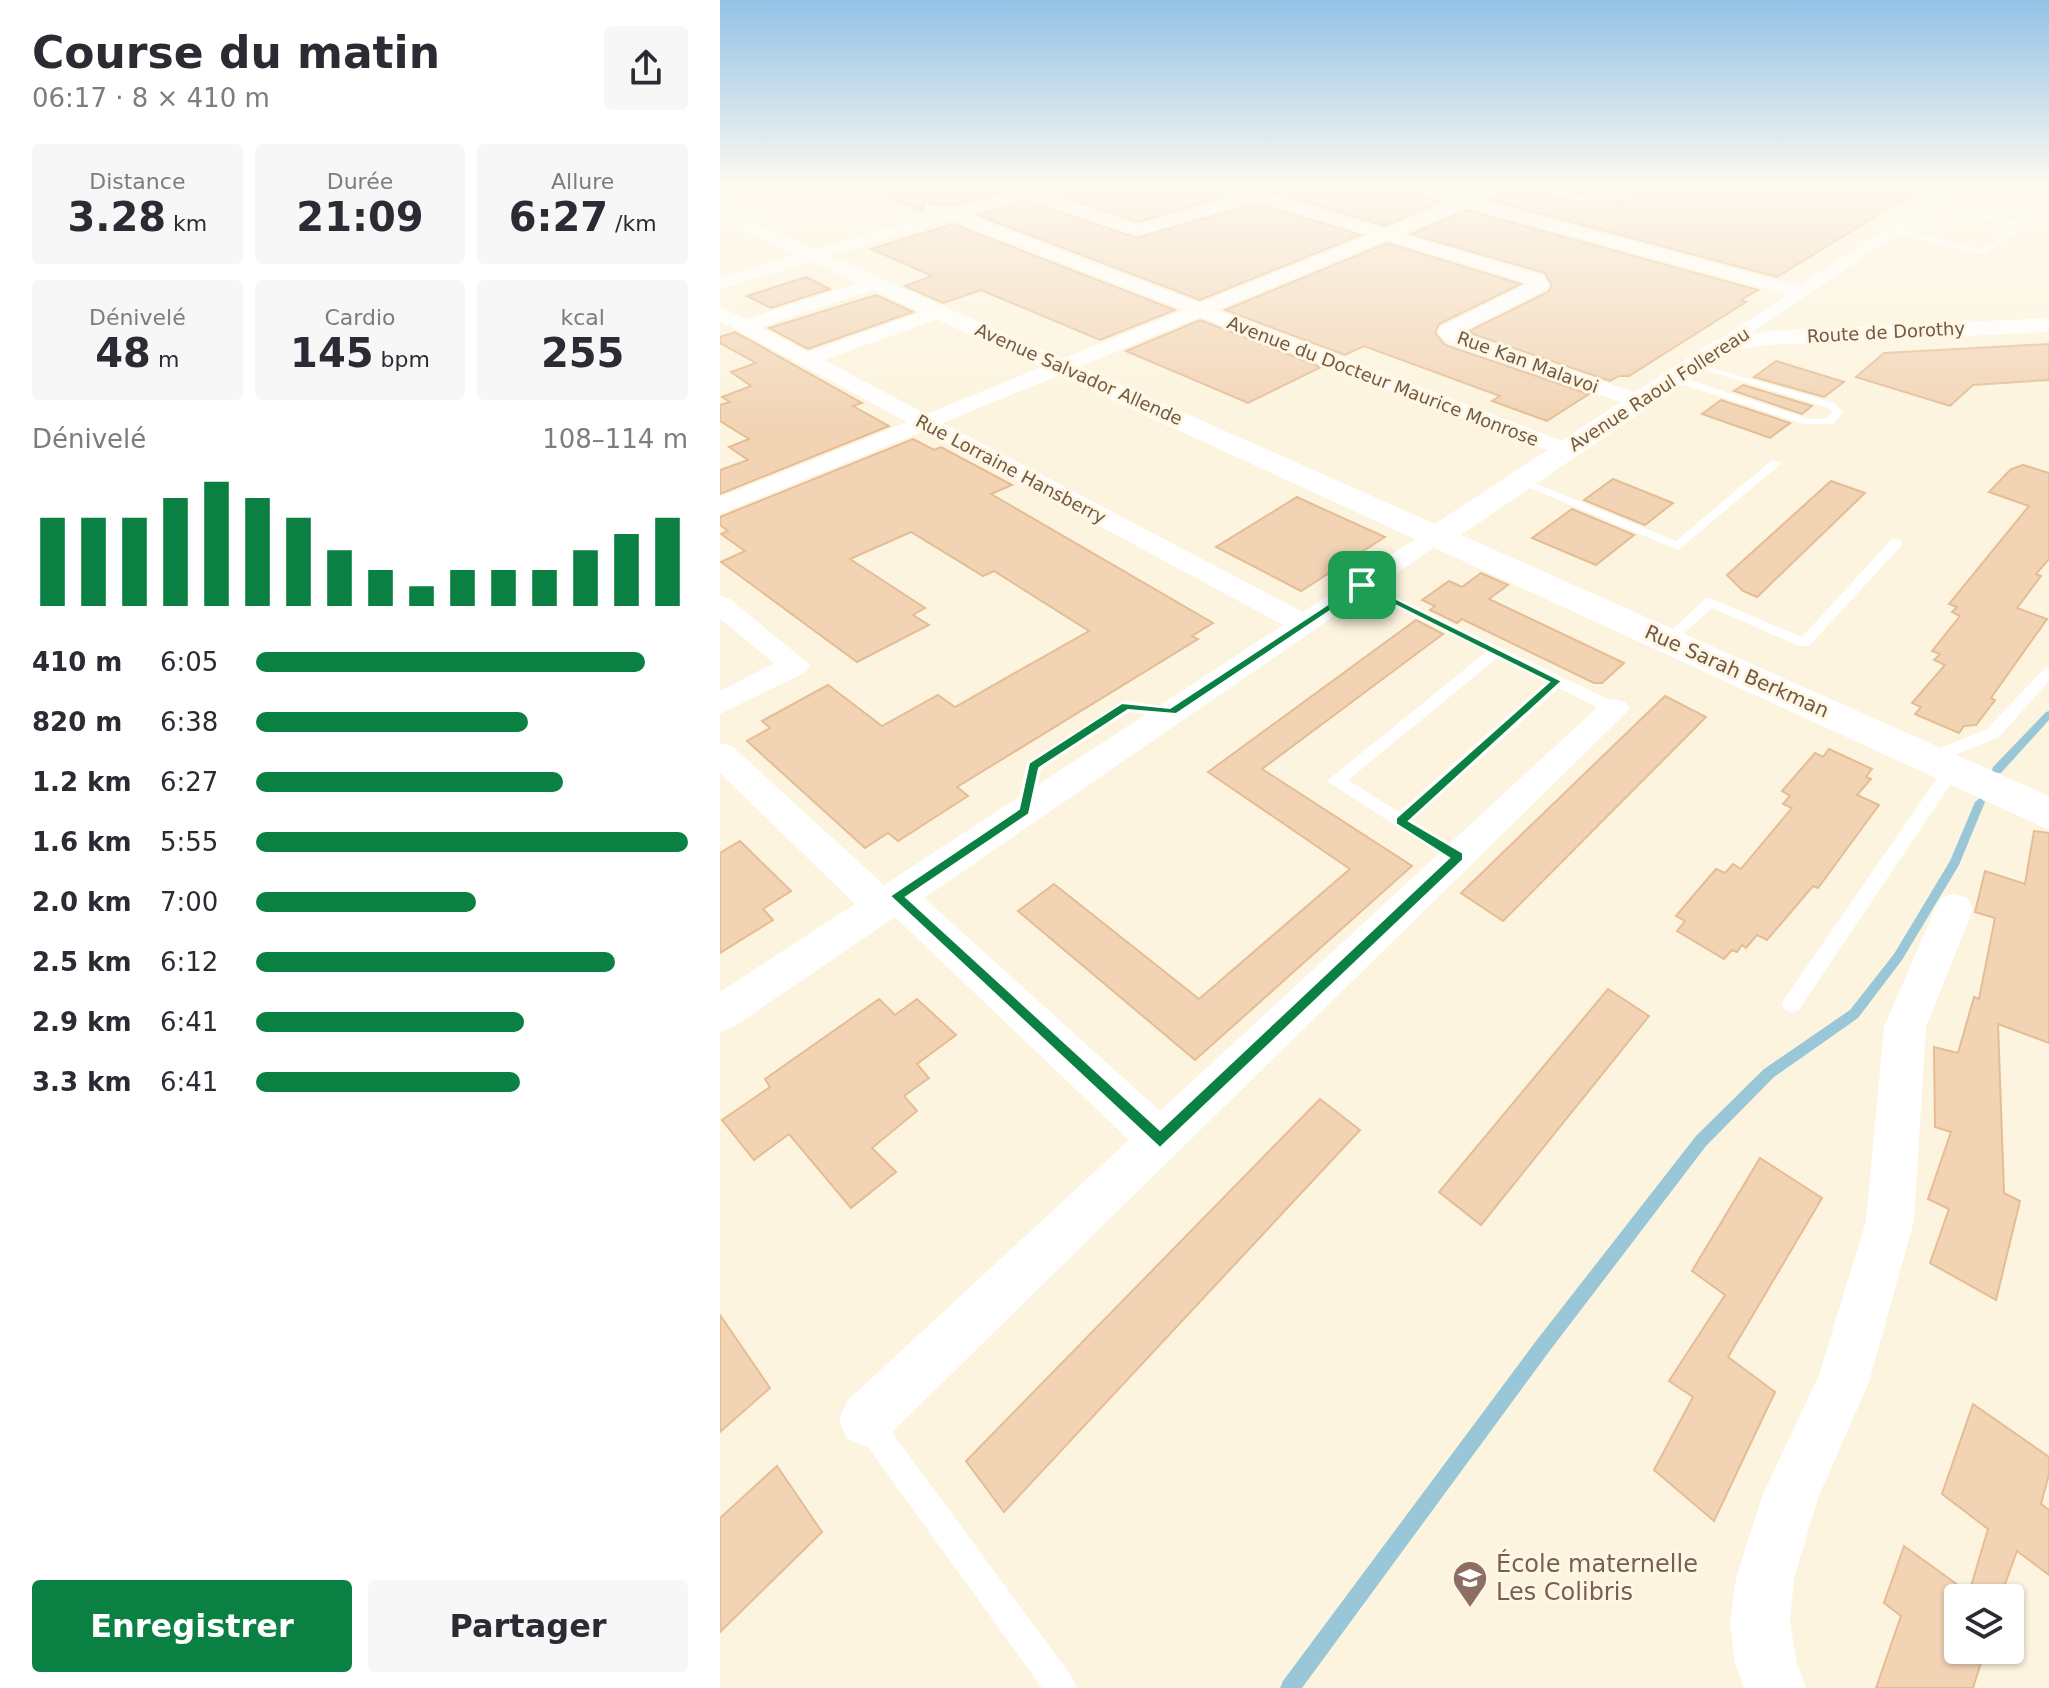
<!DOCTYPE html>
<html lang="fr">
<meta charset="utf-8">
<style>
body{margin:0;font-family:"DejaVu Sans",sans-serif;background:#f7f7f7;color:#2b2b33;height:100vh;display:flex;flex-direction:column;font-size:30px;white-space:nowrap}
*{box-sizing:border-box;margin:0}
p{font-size:26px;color:#7c7c81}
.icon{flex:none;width:44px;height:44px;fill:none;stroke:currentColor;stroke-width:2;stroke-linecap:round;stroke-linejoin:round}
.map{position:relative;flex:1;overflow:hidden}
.details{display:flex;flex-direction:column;background:#fff;width:720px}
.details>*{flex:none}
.controls{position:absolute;left:1224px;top:1584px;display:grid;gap:16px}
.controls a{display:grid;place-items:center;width:80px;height:80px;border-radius:8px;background:#fff;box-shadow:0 2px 6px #0004;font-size:40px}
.pin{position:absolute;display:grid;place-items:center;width:68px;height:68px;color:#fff;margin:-34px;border-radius:16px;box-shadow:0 4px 12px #0006}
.round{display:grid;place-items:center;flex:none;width:84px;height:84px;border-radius:8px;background:#f7f7f7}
.summary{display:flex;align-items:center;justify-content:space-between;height:136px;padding:0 32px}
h1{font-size:44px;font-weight:800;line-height:60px}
.stats{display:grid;grid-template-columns:repeat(3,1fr);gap:12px;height:136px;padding:8px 32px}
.stats div{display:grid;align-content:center;border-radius:8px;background:#f7f7f7;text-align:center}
.stats b{font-size:40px;font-weight:800}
.stats small{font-size:22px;font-weight:400}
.stats p{font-size:22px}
.chart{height:224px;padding:16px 32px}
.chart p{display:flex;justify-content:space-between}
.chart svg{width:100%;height:144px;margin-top:8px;stroke:#0b8043;stroke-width:6}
.action{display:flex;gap:16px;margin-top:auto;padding:16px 32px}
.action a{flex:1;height:92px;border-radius:8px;background:#0b8043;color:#fff;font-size:32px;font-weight:800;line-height:92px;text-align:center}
.action a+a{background:#f7f7f7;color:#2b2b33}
ul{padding:0 32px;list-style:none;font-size:26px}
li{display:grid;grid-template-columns:128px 96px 1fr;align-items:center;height:60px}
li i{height:20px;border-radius:10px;background:#0b8043}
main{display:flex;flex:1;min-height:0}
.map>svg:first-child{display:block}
</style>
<main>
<section class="details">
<div class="summary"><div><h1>Course du matin</h1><p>06:17 · 8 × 410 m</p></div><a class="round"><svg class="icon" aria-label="share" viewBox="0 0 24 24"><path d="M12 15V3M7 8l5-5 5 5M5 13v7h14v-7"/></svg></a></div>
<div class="stats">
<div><p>Distance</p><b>3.28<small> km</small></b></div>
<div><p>Durée</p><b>21:09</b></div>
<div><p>Allure</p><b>6:27<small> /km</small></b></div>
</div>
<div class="stats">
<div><p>Dénivelé</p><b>48<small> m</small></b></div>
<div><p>Cardio</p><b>145<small> bpm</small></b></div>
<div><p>kcal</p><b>255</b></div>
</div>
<div class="chart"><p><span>Dénivelé</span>108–114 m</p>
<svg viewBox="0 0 160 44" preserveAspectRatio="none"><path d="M5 44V17M15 44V17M25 44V17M35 44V11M45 44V6M55 44V11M65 44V17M75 44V27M85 44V33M95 44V38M105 44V33M115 44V33M125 44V33M135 44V27M145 44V22M155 44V17"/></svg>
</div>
<ul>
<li><b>410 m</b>6:05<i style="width:90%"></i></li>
<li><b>820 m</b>6:38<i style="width:63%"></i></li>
<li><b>1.2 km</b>6:27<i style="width:71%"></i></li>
<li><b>1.6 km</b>5:55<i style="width:100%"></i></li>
<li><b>2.0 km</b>7:00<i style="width:51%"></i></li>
<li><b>2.5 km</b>6:12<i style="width:83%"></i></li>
<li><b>2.9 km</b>6:41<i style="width:62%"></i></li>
<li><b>3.3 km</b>6:41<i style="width:61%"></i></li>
</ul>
<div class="action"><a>Enregistrer</a><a>Partager</a></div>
</section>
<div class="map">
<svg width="1329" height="1688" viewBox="0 0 1329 1688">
<rect width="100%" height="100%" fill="#fcf4de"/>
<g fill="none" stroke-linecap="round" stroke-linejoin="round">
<g fill="#99c7d7" fill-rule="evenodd">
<polygon points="1329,711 1329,720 1281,773 1273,773 1272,770 1273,767 1326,712"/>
<polygon points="1260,798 1265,802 1239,865 1182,960 1138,1018 1054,1077 986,1146 828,1353 582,1688 560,1688 563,1681 816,1341 976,1136 1044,1069 1130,1010 1174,954 1230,861 1255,802"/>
</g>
</g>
<g fill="#f2d4b5" stroke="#e5bd95" stroke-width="2">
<polygon points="143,186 302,186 232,206 204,202 203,211"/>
<polygon points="339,186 676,186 721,202 665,226 535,187 418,222 330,192"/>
<polygon points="795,186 857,203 918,200 921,196 914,192 857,193 827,186 1205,186 1057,277 770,200"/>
<polygon points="306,201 417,238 536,203 641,235 480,300 257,215"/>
<polygon points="746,210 1038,290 1021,300 1026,302 909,376 899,376 890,381 747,332 828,292 832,286 825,273 691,234"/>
<polygon points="233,224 455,310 380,340 261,290 223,303 185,286 212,276 151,249"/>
<polygon points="667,243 801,284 719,324 715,333 725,345 869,394 827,421 772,401 780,396 644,346 625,355 505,310"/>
<polygon points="86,277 110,289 51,308 27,296"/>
<polygon points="156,295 193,312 88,349 49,328"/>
<polygon points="480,320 601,367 528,403 406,351"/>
<polygon points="15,332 142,403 133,406 169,426 0,494 0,470 28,460 9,447 29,439 0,421 0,405 10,402 2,397 31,386 11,372 36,363 0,343 0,337"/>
<polygon points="1329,344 1329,380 1253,385 1230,406 1136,377 1164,353"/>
<polygon points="1056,361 1124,382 1104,397 1034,377"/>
<polygon points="1023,385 1092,406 1082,414 1014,391"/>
<polygon points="1001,400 1070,423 1050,438 982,414"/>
<polygon points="193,439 214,450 221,447 292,485 271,494 493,623 472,636 478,639 237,787 248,796 178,841 168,833 145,848 27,741 50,728 42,721 108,685 162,726 218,695 235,707 369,631 274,571 263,576 191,532 130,559 205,608 193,615 209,625 137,662 1,562 25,551 1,534 8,531 0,525 0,517"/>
<polygon points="1303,465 1329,473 1329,559 1316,574 1321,576 1297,608 1327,619 1271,698 1275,700 1256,725 1244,726 1239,733 1195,714 1201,707 1192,703 1225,665 1214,660 1220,654 1212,651 1240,616 1232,612 1237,607 1229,604 1309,506 1269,492 1291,469"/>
<polygon points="893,479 953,503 925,525 864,500"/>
<polygon points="1111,481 1145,493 1037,597 1023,591 1007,575"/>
<polygon points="577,497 592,504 665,537 581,591 496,547"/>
<polygon points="852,509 914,535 876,565 812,538"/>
<polygon points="761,573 788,585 769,599 904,663 882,683 874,683 742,619 737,623 710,610 715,606 702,600 729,581 742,587"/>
<polygon points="696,620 723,634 542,769 692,866 475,1060 298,911 334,884 479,999 630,869 488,772"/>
<polygon points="945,696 986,717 783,921 741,893"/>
<polygon points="1109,749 1152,769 1146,777 1151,779 1137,795 1159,805 1098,888 1093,886 1047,940 1037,935 1026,948 1022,945 1017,952 1012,950 1004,959 957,931 965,921 956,916 972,897 996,869 1005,873 1013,864 1021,869 1072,808 1063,804 1070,796 1062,791 1095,753 1103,757"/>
<polygon points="1314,831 1329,833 1329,1043 1278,1024 1284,1193 1300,1201 1276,1300 1210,1263 1229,1209 1208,1199 1231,1132 1215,1127 1214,1047 1238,1053 1254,997 1259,999 1275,918 1255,912 1265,871 1305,884"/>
<polygon points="20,841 71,891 43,909 53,920 0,953 0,853"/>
<polygon points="888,989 929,1016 761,1225 719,1192"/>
<polygon points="159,999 175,1015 197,999 236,1035 197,1064 209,1078 184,1096 197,1111 152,1148 176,1172 131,1208 69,1134 34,1160 2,1120 50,1087 45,1079"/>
<polygon points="600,1099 640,1130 284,1512 246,1461"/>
<polygon points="1040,1158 1102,1198 1008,1357 1055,1392 994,1521 934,1470 973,1397 949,1381 1005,1295 972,1271"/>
<polygon points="0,1315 50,1388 0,1432"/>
<polygon points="1253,1404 1329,1457 1329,1474 1321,1504 1329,1510 1329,1575 1297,1551 1280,1598 1238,1598 1238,1650 1265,1650 1253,1688 1156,1688 1181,1616 1164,1603 1184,1546 1249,1593 1268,1529 1222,1494"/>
<polygon points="57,1466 102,1532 0,1632 0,1518"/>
</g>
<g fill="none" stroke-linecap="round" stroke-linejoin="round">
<g fill="#fff" fill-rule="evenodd">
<polygon points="0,186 28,197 0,212 0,207 18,197 0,189"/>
<polygon points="803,186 815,186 857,196 914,195 918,197 857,200"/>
<polygon points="1212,203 1302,222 1306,225 1265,255 1174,233 1177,228 1263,249 1295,226 1212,207"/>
<polygon points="972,362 1114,403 1124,412 1113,424 1084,424 949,380 949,376 957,376 1089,419 1106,419 1112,412 1106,407 972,366"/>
<polygon points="1052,460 1062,463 958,550 793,481 803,478 956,541"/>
<polygon points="1176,539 1181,540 1181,546 1089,646 1079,646 992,608 953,643 948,645 941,640 985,599 990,598 1082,637 1171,540"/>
<path d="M642 581 900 705 902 709 894 714 888 713 839 688 692 820 744 852 747 857 744 862H732L607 781 766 652 637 588 635 585ZM777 658 826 682 679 812 628 780Z"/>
<polygon points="1329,667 1329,681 1279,737 1216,763 1204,763 1202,759 1204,755 1267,729 1324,669"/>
<polygon points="406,701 452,707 460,712 452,717 409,712 321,769 314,811 305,817 299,815 296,811 307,762"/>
<polygon points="1232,763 1240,769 1238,773 1079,1010 1072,1013 1065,1010 1062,1004 1065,998 1226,765"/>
<polygon points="147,1408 157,1412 352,1677 357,1688 322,1688 137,1432 133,1422 137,1412"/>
</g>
<g fill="#fff" fill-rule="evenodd">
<path d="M312 186H336L322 193 418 225 536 190 665 229 730 202 679 186H704L744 197 771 186H792L761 201 1079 286 1232 186 1247 188 1004 351 997 349 994 345 997 341 1067 295 746 207 682 234 824 276 829 285 827 289 739 333 926 396 929 401 918 408 726 342 717 331 720 327 809 283 667 240 497 310 853 445 857 450 845 457 480 317 223 423 583 612 709 530H727L731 536 204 898 440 1111 883 702 894 699 905 702 910 709 165 1439 146 1447 127 1439 119 1420 127 1401 409 1140 175 917 15 1026 0 1032V992L135 904 0 773V743L12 746 164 885 563 625 204 431 0 514V497L187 422 0 321V307L26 319 149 279H163V287L41 327 88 352 213 308H227L230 312 227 316 104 360 206 414 463 310 231 220 0 289V277L216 214 206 210V204L232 209ZM306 198 418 235 536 200 650 235 480 303 248 215Z"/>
<polygon points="0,596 10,599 90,665 86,672 0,714 0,691 54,663 0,619"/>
<polygon points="1234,894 1247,898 1253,909 1206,1027 1194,1221 1149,1382 1098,1498 1074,1578 1070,1622 1077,1663 1086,1688 1024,1688 1015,1663 1010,1622 1016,1578 1043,1494 1099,1375 1146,1221 1164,1027 1215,909 1221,898"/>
</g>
<polygon fill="#fff" fill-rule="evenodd" points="0,207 715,524 995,340 1047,331 1329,318 1329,332 1047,345 1011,351 741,535 1329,796 1329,830 0,220"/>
</g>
<linearGradient id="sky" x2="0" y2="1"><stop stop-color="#93c2e7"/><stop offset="0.44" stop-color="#fefaf0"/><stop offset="1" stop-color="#fefaf0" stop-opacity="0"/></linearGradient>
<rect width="1329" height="422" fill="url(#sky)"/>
<path fill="#0b8043" stroke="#fff" stroke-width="2" fill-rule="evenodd" d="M642 582 842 681 689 821 743 853V860L440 1148 170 896 299 809 309 763 402 703 450 708ZM643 589 829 682 676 818V824L729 858 440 1130 186 897 309 814 319 768 408 710 456 714Z"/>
<defs>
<g id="school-pin" transform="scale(1.8)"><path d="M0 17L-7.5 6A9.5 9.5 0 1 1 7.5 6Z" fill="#8d6e63" stroke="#fff7e4"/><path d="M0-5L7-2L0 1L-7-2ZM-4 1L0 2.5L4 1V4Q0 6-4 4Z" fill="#fff"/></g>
</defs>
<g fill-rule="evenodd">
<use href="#school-pin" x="750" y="1578"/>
</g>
<g text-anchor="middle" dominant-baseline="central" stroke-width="6" stroke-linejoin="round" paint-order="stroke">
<g font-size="18" fill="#725b46" stroke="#fff7e4">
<text transform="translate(1166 332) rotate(-3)">Route de Dorothy</text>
<text transform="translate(808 362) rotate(20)">Rue Kan Malavoi</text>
<text transform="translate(359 374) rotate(24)">Avenue Salvador Allende</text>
<text transform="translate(663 381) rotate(21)">Avenue du Docteur Maurice Monrose</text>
<text transform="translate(939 389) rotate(-33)">Avenue Raoul Follereau</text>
<text transform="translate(291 469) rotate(28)">Rue Lorraine Hansberry</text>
</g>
<g font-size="20" fill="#725b46" stroke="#fff7e4">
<text transform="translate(1017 671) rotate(24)">Rue Sarah Berkman</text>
</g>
<g font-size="24" fill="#785e54" stroke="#fff7e4" text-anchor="start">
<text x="776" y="1564">École maternelle<tspan x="776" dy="28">Les Colibris</tspan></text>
</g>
</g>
</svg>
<div class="controls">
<a><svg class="icon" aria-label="layers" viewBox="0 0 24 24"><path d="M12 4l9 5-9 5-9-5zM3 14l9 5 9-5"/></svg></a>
</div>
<div class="pin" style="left:642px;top:585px;background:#1e9e55"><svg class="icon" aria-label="arrive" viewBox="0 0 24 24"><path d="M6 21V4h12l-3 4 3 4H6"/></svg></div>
</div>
</main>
